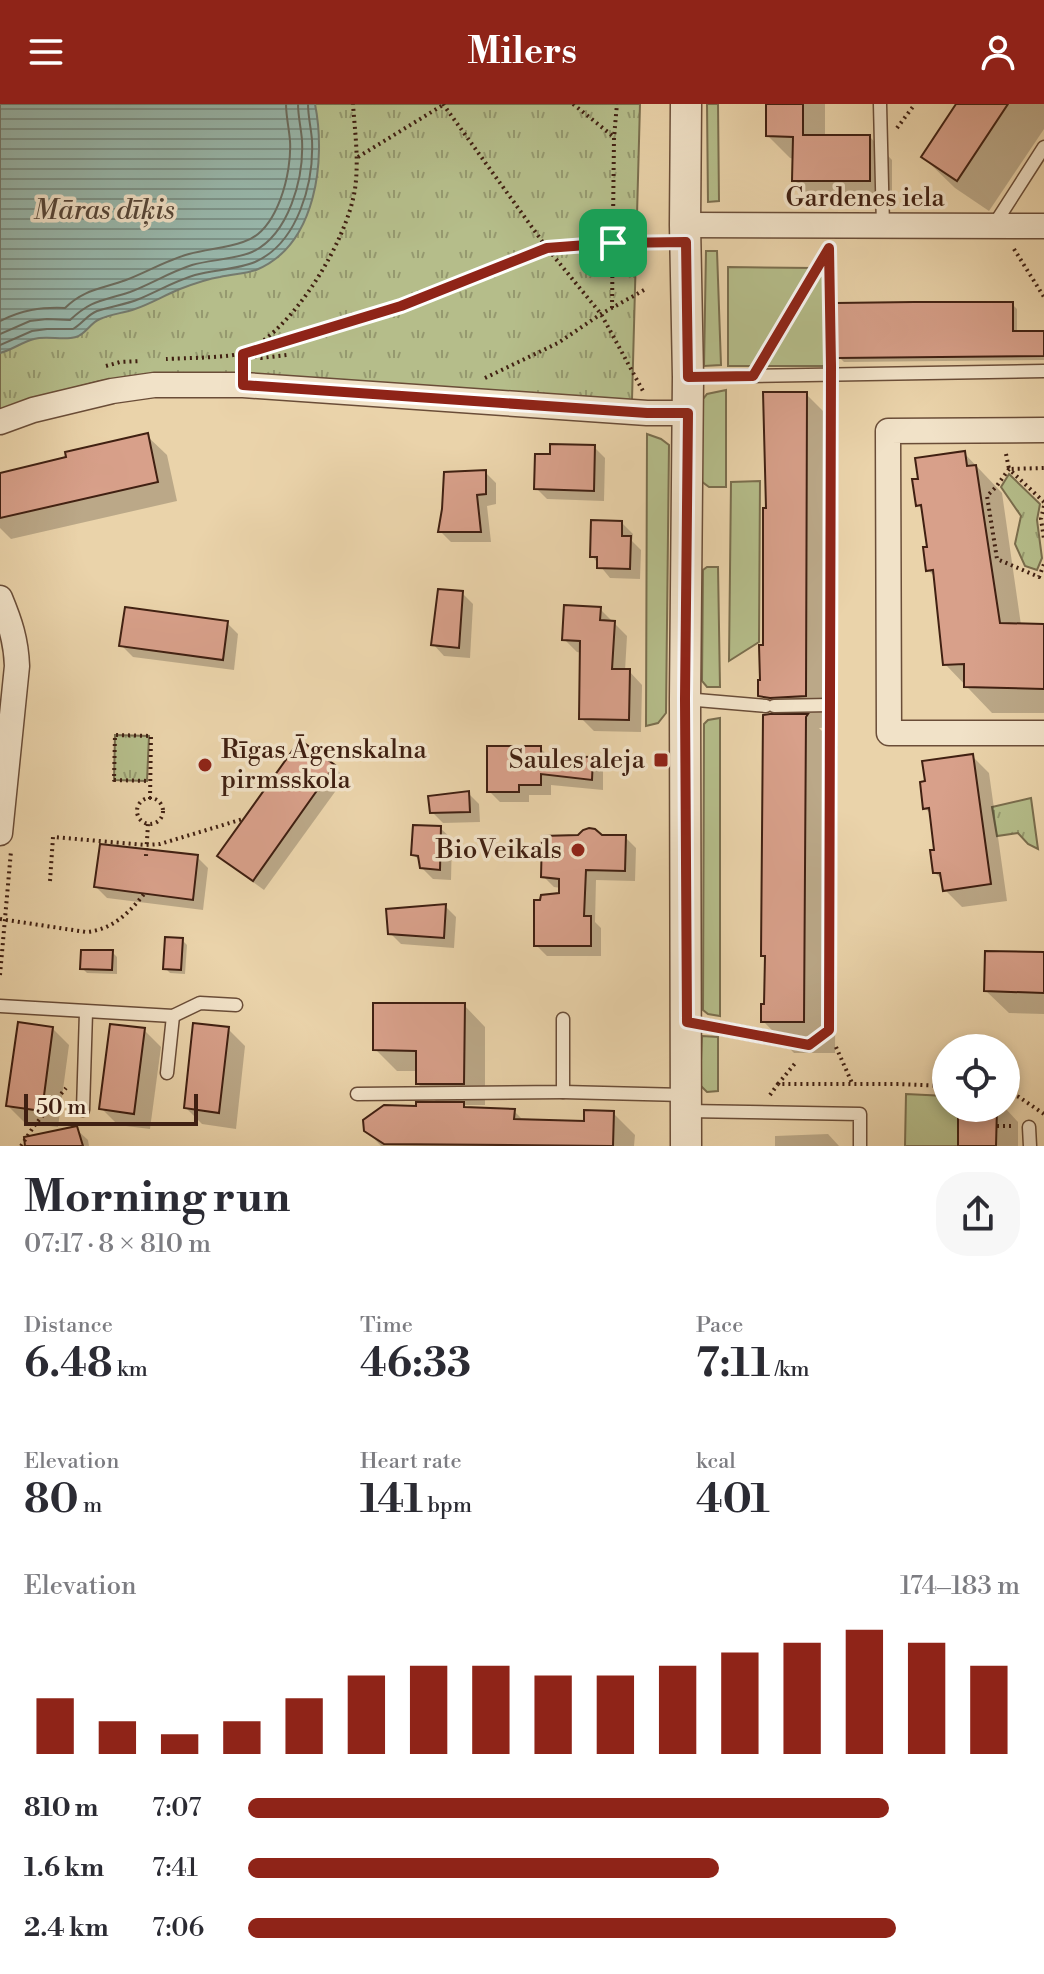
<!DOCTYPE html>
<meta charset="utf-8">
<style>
body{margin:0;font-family:"Libre Bodoni",serif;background:#f7f7f7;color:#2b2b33;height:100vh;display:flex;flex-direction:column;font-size:30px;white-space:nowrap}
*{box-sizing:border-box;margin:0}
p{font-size:26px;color:#7c7c81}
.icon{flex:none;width:44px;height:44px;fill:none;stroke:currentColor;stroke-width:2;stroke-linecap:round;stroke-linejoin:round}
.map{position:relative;height:1042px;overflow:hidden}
.panel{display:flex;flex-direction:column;background:#fff;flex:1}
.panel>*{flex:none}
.fabs{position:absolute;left:932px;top:930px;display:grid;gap:16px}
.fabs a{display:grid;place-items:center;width:88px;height:88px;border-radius:50%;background:#fff;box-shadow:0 4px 12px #0003;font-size:40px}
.scale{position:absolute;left:24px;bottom:20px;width:174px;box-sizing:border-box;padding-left:8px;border:4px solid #402012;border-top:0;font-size:22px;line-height:28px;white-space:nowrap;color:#402012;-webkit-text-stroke:6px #f1e2c8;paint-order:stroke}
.pin{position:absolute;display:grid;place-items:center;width:68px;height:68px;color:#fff;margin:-34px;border-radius:16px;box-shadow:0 4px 12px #0006}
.round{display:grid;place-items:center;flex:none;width:84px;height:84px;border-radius:32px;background:#f7f7f7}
.overview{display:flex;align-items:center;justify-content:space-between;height:136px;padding:0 24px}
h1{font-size:44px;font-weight:700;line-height:60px}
.figures{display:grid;grid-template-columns:repeat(3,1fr);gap:12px;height:136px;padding:8px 24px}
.figures div{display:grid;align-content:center}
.figures b{font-size:40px;font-weight:700}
.figures small{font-size:22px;font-weight:400}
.figures p{font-size:22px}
.chart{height:224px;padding:16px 24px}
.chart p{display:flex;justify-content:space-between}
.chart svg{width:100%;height:144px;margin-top:8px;stroke:#8f2418;stroke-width:6}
ul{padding:0 24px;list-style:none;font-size:26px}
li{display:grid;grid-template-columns:128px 96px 1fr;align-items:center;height:60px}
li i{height:20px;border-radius:10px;background:#8f2418}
header{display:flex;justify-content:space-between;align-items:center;height:104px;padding:0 24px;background:#8f2418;color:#fff;font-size:36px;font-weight:700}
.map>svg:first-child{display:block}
</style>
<header><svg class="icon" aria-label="menu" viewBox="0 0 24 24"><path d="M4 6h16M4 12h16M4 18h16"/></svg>Milers<svg class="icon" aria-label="person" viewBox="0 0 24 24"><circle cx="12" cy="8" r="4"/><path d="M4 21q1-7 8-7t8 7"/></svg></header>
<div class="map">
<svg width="1044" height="1042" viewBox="0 0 1044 1042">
<defs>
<pattern id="park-tufts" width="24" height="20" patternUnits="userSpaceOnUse" patternTransform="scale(2)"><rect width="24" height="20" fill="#b5bd8a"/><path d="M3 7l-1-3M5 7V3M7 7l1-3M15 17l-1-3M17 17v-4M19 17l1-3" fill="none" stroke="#95996f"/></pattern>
<pattern id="water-rules" width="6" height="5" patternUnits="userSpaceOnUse" patternTransform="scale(2)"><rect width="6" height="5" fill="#98b7ab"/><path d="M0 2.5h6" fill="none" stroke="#7d948a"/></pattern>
</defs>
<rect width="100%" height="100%" fill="#ead3aa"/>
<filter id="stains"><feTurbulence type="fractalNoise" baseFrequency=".0025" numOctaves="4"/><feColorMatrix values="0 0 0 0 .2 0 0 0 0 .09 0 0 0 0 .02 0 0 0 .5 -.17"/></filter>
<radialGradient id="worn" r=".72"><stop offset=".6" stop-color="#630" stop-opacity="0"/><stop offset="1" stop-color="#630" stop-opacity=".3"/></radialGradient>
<g fill="#b5bd8a" stroke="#7a6e4e" stroke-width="2">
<polygon points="707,0 718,0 719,97 708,98"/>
<polygon points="706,147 717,147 721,261 704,262"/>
<polygon points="824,162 826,262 764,262"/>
<polygon points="728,163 813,164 756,262 728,262"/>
<polygon points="726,286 726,383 709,383 701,377 702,296 707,290"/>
<polygon points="647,330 661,335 669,341 666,609 658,619 646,622"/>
<polygon points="760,377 759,538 729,557 731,378"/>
<polygon points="707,463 718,463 720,583 707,583 702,577 703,466"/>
<polygon points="720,614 720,912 708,910 703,906 704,620 708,616"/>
<polygon points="702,932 718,933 718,987 707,988 700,981"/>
<polygon points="906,990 946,992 946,1004 958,1004 958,1042 905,1042"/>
</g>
<g fill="url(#park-tufts)" stroke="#7a6e4e" stroke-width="2">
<polygon points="0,0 640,0 632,296 171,270 100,277 36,294 0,308"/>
<polygon points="1009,370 1040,400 1037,416 1042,454 1037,466 1025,462 1015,440 1021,412 1001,383"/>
<polygon points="115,631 149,632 147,677 114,676"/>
<polygon points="1031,694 1038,745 1028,740 1018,729 997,732 992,703"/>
</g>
<path fill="url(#water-rules)" stroke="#757b6e" stroke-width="2" d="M0 0H315C326 55 317 141 256 166 245 170 232 170 220 173 207 175 193 180 180 185 165 191 150 200 135 205 124 209 111 210 100 215 90 219 86 230 76 233 63 237 47 231 34 235 22 238 12 246 0 249Z"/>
<g fill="#0003">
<polygon points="768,0 825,0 825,33 870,33 892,56 892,99 817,99 794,76 795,55 790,54 768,32"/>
<polygon points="958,0 1044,0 1044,25 989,107 955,84 923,53"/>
<polygon points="1012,200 1017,205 1017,229 1044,229 1044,256 844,258 839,253"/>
<polygon points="806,290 838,322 837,623 819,624 838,643 837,645 835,949 794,949 763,917 766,902 767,855 763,851 782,613 760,591 765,543 768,406"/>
<polygon points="147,332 167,351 177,397 11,435 0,424 0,371"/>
<polygon points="594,343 605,354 604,397 547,395 536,384"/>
<polygon points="964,349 1002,389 1021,521 1044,522 1044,609 992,609 945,560 936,474 928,466 929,445 924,407 918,401"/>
<polygon points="485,368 496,379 496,400 487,402 491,438 451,438 440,427"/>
<polygon points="622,419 633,430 632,437 641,446 640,475 610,474 592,452"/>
<polygon points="462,489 473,500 470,554 444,552 433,540"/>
<polygon points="600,505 627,532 625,567 629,567 642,581 641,628 594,627 581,614 582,549 577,548 564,535"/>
<polygon points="227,519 238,530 234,566 133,553 122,542"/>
<polygon points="300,639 334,663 345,674 264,786 231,762 220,751"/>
<polygon points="540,644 550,654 592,655 603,666 603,686 551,681 551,691 529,691 529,698 500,698 489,687"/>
<polygon points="972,652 989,669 1007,797 962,803 945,786 944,777 935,769 937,748 931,710 925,704"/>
<polygon points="468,689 479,700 480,718 443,719 432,708"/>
<polygon points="440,724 452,735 451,776 433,775 422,764 421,758 413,750"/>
<polygon points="601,733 625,733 636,744 635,777 596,776 595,818 601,824 601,852 547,852 536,841 561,791 561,784 554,783 543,772"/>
<polygon points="197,753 208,764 203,806 107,794 96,783"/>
<polygon points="445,802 456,813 454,844 401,840 390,829"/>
<polygon points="182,836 187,841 185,870 170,869 165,864"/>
<polygon points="112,848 117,853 117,870 87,869 82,864"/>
<polygon points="1044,850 1044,910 1009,909 986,887"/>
<polygon points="464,901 485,923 485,1001 464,1001 469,1005 514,1007 524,1017 586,1019 613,1009 635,1031 634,1042 381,1042 366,1026 418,1004 439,1000 418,980 418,967 397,967 375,945"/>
<polygon points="53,925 69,941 58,1023 25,1019 8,1002"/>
<polygon points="228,925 245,942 236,1025 202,1020 186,1004"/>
<polygon points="144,926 161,943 150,1025 118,1021 101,1004"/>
<polygon points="960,1004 1005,1004 1018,1018 1018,1042 960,1042"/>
<polygon points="76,1025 88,1036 89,1042 42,1042"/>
<polygon points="828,1030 839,1042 775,1042 775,1032"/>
</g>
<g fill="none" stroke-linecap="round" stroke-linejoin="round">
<g stroke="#6c6c5e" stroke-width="2">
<path d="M0 217C22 206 40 203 65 204 84 185 102 185 126 176 147 168 167 156 189 150 207 145 226 144 243 138 278 128 292 68 290 37 289 24 286 12 286 0"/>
<path d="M0 230 30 217 47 215 70 216C92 195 103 197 130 188 151 180 170 168 192 161 209 156 237 155 252 148 289 131 304 74 302 36 301 24 298 12 298 0"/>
<path d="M0 241 32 227 47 225H73C82 220 87 211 97 207 111 202 125 201 139 195 158 187 175 177 195 171 213 166 239 165 255 158 298 139 314 79 312 36 311 24 308 12 308 0"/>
</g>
</g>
<g fill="#d8a08a" stroke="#402012" stroke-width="2">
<polygon points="766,0 803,0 803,31 870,31 870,77 792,77 793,33 766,32"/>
<polygon points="956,0 1008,0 957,77 921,53"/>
<polygon points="914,198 1013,198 1013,227 1044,227 1044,252 837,254 836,199"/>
<polygon points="763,288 807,288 806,592 770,594 758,592 758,576 760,576 759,541 763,541 763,404 766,404"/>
<polygon points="148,329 158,378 0,414 0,369 66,353 65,348"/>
<polygon points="550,340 595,341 594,387 534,385 535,350 550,350"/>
<polygon points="965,347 967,362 976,361 1000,519 1044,520 1044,585 964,583 964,560 943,561 933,466 926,467 923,443 927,443 921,401 916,402 912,375 918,375 915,354"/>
<polygon points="486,366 486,390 477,391 481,428 438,428 442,405 444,368"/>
<polygon points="591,416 622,417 622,432 631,432 630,465 597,464 597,453 590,453"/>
<polygon points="438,485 463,487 459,544 431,541"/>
<polygon points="564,501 601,503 600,516 615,517 612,565 630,565 629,616 579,615 580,537 562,536"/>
<polygon points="125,503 228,517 223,556 119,542"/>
<polygon points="770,610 808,610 806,613 804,918 761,918 761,900 764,900 765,852 761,852 763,611"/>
<polygon points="300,636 335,661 253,777 217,752"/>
<polygon points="487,642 541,642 541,652 593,653 592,676 541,670 541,681 519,681 519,688 487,688"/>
<polygon points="973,650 991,780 943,787 940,769 933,769 930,746 934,746 929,704 923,705 920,678 925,677 922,657"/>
<polygon points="469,687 470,708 430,709 428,692"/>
<polygon points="413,721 441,722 440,766 420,764 418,752 411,751"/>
<polygon points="589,724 595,725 602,731 626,731 625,767 586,766 584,812 591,812 591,842 534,842 534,796 540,796 541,791 559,789 559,775 541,773 542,732 578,731 583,726"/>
<polygon points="100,740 198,751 193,796 94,783"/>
<polygon points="446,800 444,834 388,830 386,805"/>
<polygon points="165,833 183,834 181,866 163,865"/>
<polygon points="81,846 113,846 112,866 80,865"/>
<polygon points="985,847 1044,848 1044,889 984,887"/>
<polygon points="373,899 465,899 464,980 416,980 416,947 373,946"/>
<polygon points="18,918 53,923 42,1007 6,1002"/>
<polygon points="193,919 229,923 219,1009 184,1004"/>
<polygon points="110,920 145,924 134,1010 99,1005"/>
<polygon points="416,998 464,998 464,1003 515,1005 514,1015 584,1017 584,1006 614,1007 613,1042 384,1040 364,1027 363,1016 384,1001 416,1002"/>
<polygon points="958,1004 997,1004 996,1042 958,1042"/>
<polygon points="77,1022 83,1042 25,1042 24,1033"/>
</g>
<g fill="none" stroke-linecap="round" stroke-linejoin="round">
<g stroke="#6a4d38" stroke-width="15">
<g id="service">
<polyline points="880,0 883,122"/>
<polyline points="994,121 1044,43"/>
<polyline points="688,273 1044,267"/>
<polyline points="685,595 766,602"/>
<polyline points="774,602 830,601"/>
<polyline points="0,902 173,912 200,899 236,901"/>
<polyline points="687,918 809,941 829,926 831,272"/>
<polyline points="167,969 173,912"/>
<polyline points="563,988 684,991"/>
<polyline points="357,990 563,988 563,915"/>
<polyline points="83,1006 86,908"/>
<polyline points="687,1007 860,1010 860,1042"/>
<polyline points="1029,1023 1030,1042"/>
</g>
</g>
<g stroke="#6a4d38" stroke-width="27">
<g id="minor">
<polyline points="685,121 1044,122"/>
<polyline points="0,318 33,306 112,287 154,281 243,281 647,309 688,309"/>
<polyline points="1044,326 888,327 889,629 1044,629"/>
<path d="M0 494C10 518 16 536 17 562L0 729"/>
</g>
</g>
<g stroke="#6a4d38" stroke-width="33">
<polyline id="tertiary" points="686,0 685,121 688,273 685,595 686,1042"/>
</g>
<g stroke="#402012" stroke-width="4" stroke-dasharray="2 4" stroke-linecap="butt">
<polyline points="443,0 547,144 601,210 643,287"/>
<polyline points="573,0 614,33"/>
<polyline points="897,24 915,0"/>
<polyline points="358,53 443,1"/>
<polyline points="1014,145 1044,193"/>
<polyline points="829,146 831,253"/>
<polyline points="612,204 614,33 617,0"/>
<polyline points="250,247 401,202 547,144 613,139 659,138"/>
<polyline points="243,250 261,254 287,251"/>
<path d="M166 255C182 254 233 254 245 248 294 225 347 137 355 85 359 56 355 29 353 0"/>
<polyline points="763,256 829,144"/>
<polyline points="106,262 120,258 141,257"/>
<polyline points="485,274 558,239 601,210 646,185"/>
<polyline points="1006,350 1009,365 1044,364"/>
<polyline points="1044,398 1009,365 996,383 987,392 997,455 1039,473 1044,460"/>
<polyline points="1044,402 1041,415 1044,435"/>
<circle cx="150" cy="707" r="13"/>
<polyline points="150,695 151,632 115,631 114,676 150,677"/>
<polyline points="146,752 148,720"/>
<polyline points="50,777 53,733 146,741 160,740 243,715"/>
<path d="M0 815 86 828C112 826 129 809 144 790"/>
<polyline points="0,871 11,747"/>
<polyline points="836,943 852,979"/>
<polyline points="778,980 797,957"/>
<polyline points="1006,988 1019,993 1044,1010"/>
<polyline points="770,991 778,980 899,980 946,982"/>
<polyline points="997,1022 1011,1022"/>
<polyline points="21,1042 34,1022 66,984"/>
</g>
<use href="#service" stroke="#f1e2c8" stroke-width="12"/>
<use href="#minor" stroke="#f1e2c8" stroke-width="24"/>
<use href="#tertiary" stroke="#f1e2c8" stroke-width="30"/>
</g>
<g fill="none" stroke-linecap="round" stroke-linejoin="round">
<g stroke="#fff" stroke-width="16">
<polygon id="route" points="686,138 688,273 753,272 829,144 831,262 829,926 809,941 687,918 685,595 688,309 647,309 243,281 243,250 401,202 547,144 613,139"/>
</g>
<use href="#route" stroke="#8f2418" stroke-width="10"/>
</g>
<g fill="#8f2418" stroke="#f1e2c8" stroke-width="3">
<rect x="653" y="648" width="16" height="16" rx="4"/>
<circle cx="205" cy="661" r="8"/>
<circle cx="578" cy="746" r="8"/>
</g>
<g text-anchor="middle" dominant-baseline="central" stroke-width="7" stroke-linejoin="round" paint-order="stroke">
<g font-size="26" fill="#402012" stroke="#f1e2c8">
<text x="865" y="94">Gardenes iela</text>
</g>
<g font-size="26" fill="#402012" stroke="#f1e2c8" text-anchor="end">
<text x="221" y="646" text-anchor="start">Rīgas Āgenskalna<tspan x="221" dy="30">pirmsskola</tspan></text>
<text x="645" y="656">Saules aleja</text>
<text x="562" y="746">BioVeikals</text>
</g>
<g font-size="28" font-style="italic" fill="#564638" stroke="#f1e2c8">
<text x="104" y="106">Māras dīķis</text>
</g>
</g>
<rect width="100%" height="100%" filter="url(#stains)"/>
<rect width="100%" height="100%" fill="url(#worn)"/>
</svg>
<div class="fabs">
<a><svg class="icon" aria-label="locate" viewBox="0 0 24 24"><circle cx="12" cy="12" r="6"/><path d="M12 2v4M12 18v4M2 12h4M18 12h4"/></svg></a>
</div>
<div class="scale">50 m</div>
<div class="pin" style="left:613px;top:139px;background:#1e9e55"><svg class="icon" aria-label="arrive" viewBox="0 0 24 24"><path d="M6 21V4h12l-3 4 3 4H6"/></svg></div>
</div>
<section class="panel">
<div class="overview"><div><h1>Morning run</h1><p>07:17 · 8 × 810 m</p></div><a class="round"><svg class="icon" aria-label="share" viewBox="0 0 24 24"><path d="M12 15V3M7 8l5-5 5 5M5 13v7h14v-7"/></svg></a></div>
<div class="figures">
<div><p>Distance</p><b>6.48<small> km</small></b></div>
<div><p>Time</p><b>46:33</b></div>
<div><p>Pace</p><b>7:11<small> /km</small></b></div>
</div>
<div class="figures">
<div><p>Elevation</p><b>80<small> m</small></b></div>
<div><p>Heart rate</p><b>141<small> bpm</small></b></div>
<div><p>kcal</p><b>401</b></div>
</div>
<div class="chart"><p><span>Elevation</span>174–183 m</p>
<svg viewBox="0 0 160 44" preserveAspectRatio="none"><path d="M5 44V27M15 44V34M25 44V38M35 44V34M45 44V27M55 44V20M65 44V17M75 44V17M85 44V20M95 44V20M105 44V17M115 44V13M125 44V10M135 44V6M145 44V10M155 44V17"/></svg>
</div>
<ul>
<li><b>810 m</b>7:07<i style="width:83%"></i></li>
<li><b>1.6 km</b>7:41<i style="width:61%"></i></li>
<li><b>2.4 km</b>7:06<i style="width:84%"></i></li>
</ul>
</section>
